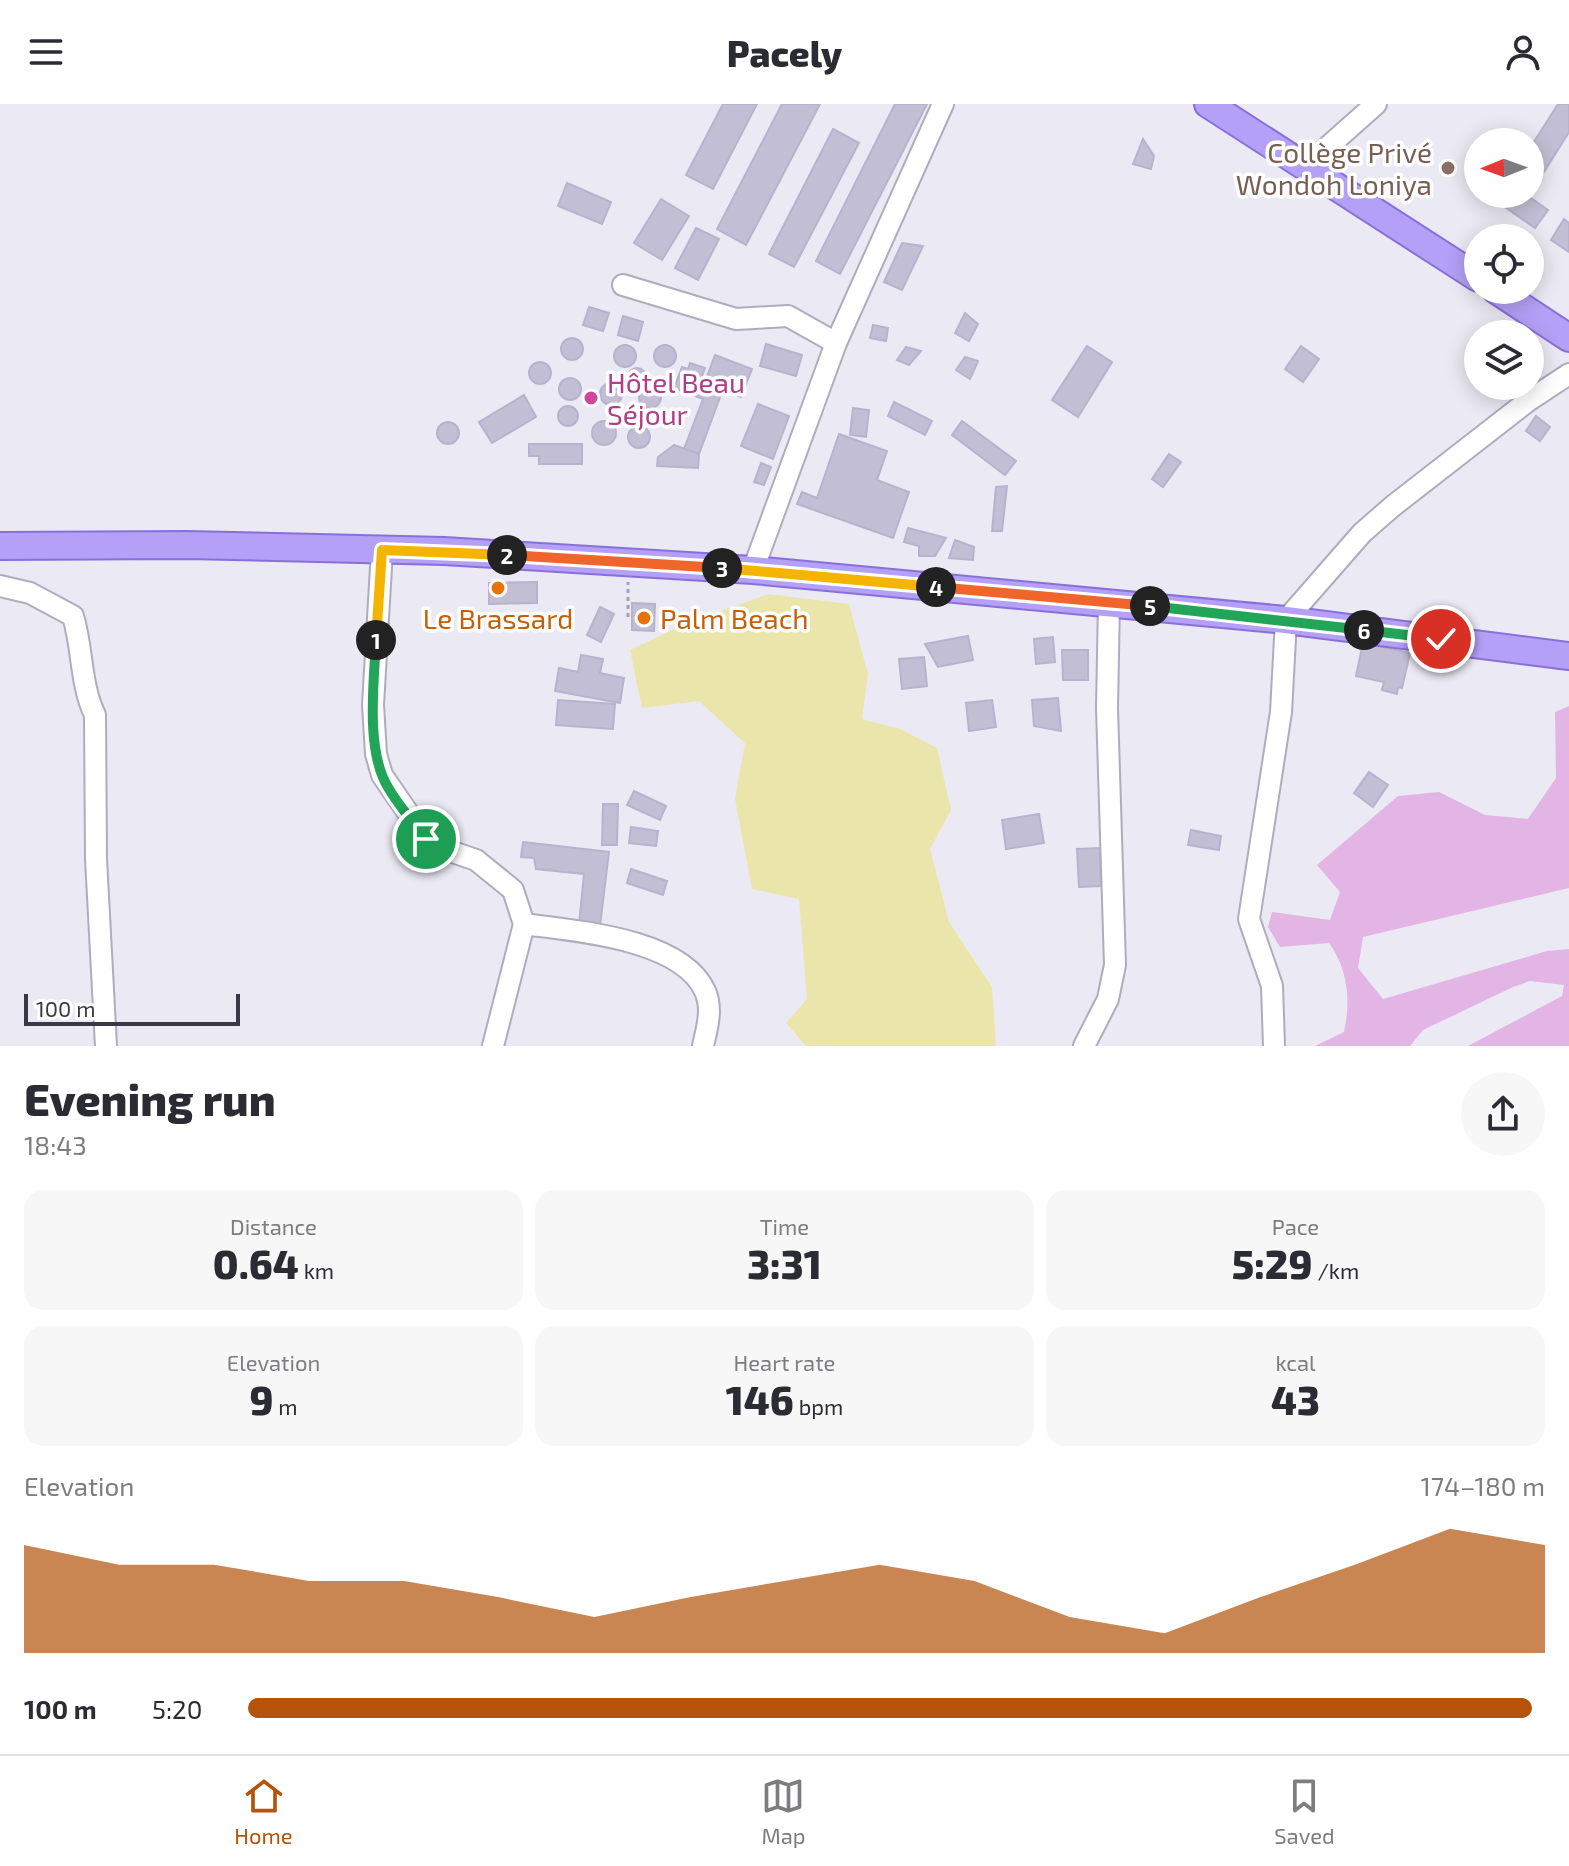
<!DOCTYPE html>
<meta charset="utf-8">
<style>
body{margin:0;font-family:"Exo 2",sans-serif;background:#f7f7f7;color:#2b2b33;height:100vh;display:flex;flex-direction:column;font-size:30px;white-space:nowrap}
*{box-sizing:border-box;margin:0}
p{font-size:26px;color:#7c7c81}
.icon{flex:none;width:44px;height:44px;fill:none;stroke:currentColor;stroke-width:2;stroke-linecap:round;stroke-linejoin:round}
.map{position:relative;height:942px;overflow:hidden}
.details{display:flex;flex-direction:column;background:#fff;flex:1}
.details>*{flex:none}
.needle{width:52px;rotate:269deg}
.buttons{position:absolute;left:1464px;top:24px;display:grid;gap:16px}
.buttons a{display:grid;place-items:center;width:80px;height:80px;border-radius:50%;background:#fff;box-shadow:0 4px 20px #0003;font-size:40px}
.scale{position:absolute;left:24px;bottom:20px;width:216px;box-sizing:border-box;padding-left:8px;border:4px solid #3a3846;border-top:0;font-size:22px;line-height:28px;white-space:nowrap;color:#3a3846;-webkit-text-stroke:6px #fff;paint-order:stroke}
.pin{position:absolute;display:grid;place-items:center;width:68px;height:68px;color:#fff;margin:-34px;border:4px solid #fff;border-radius:50%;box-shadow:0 2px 8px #0007}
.km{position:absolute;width:40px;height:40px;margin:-20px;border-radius:50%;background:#222;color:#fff;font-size:22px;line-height:40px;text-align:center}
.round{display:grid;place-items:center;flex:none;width:84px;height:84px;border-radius:42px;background:#f7f7f7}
.head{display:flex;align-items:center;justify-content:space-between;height:136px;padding:0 24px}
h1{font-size:44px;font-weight:800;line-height:60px}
.metrics{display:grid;grid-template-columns:repeat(3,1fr);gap:12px;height:136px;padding:8px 24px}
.metrics div{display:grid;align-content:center;border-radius:20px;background:#f7f7f7;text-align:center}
.metrics b{font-size:40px;font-weight:800}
.metrics small{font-size:22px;font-weight:400}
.metrics p{font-size:22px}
.chart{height:224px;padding:16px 24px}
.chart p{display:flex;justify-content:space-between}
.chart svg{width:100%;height:144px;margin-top:8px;fill:#b45309;opacity:.7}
ul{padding:0 24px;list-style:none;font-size:26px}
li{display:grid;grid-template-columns:128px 96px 1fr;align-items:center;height:60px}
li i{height:20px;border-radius:10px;background:#b45309}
header{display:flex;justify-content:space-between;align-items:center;height:104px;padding:0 24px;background:#fff;font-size:36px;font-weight:800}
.tabs{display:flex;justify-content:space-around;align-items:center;height:112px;border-top:2px solid #e1e1e2;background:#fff;font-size:22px;color:#7c7c81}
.tabs a{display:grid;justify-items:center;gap:4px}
.tabs .current{color:#b45309}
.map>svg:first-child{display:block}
</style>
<header><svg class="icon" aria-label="menu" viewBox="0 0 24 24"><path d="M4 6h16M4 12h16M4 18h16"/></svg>Pacely<svg class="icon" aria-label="person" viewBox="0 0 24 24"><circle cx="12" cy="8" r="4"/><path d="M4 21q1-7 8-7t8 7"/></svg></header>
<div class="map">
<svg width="1569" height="942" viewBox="0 0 1569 942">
<rect width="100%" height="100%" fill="#ebe9f3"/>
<path fill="#e3b5e4" d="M1569 602V784L1363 833 1358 864 1383 895 1547 847 1569 845V942H1468L1562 892 1564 881 1530 877 1513 883 1423 926 1410 942H1315L1344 928C1351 897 1348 865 1329 839L1280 843 1268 823 1272 808 1330 816 1340 788 1317 761 1398 692 1439 688 1485 711 1528 715 1556 674 1555 608Z"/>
<polygon fill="#eae6ab" points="768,490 849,500 868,570 862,615 900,625 937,644 951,706 930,745 949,818 992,883 996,942 806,942 786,919 807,895 799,795 752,785 735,695 745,639 699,597 642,604 630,546 685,520"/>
<g fill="#c2bfd4" stroke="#b7b3ce" stroke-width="2">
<polygon points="723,0 757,0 713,85 686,71"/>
<polygon points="782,0 820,0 746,141 717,125"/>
<polygon points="895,0 927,0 840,170 816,157"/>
<polygon points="1558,0 1569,0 1569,28 1532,87 1530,44"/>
<polygon points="833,25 859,39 794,163 769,150"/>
<polygon points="1143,35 1154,52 1151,65 1133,60"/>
<polygon points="567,79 611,98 602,120 558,102"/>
<polygon points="1505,90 1525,90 1548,106 1535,124 1499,99"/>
<polygon points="661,95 689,112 662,156 634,139"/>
<polygon points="1564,115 1569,119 1569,148 1551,136"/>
<polygon points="696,124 719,135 698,176 675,164"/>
<polygon points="902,139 923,142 902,186 884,178"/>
<polygon points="589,203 609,209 603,227 583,221"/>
<polygon points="965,209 978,220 969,237 955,229"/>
<polygon points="623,212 643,218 638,237 618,231"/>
<polygon points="873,221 888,224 886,237 870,234"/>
<circle cx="572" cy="245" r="11"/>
<polygon points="766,240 802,251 796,272 760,262"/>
<circle cx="665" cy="252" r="11"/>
<circle cx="625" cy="252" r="11"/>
<polygon points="1087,242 1112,258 1078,313 1052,296"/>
<polygon points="1301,242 1319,255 1303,278 1285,265"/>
<polygon points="906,243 921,247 909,261 897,256"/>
<polygon points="715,251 752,265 741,293 705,278"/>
<polygon points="965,253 978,257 970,275 956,266"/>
<circle cx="540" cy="269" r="11"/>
<polygon points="690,259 705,264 700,277 723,285 699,350 684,345 703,295 674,284 682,263 688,265"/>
<circle cx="637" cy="273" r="9"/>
<circle cx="570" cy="285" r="11"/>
<circle cx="611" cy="290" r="11"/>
<circle cx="650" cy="293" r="11"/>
<polygon points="524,291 536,313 492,339 479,318"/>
<polygon points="894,298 932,317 925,331 888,312"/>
<polygon points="758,300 789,312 773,355 741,342"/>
<circle cx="568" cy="312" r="10"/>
<polygon points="853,304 869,306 866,333 850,331"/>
<polygon points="1536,312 1550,323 1540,337 1526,327"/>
<polygon points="962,317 1016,357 1005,371 952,331"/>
<circle cx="604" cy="329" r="12"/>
<circle cx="448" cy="329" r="11"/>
<circle cx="639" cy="333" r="11"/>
<polygon points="839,330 887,347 877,376 909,388 893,434 797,400 802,388 817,394"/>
<polygon points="529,340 582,340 582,360 539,360 539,352 529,352"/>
<polygon points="674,341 699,350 698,364 657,362 658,353"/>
<polygon points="1169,350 1181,358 1163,383 1152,375"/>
<polygon points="761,359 771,363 764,381 754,378"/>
<polygon points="1007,382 1002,427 992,427 996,383"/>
<polygon points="908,424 946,434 935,452 919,452 919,442 904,438"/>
<polygon points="955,436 974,443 973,456 949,454"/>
<polygon points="537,478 537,499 489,500 489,479"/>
<polygon points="632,499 655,500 654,527 632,526"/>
<polygon points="600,503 614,510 601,538 587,531"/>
<polygon points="968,532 973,556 938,563 925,540"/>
<polygon points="1053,533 1055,558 1036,560 1034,535"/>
<polygon points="1363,539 1410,549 1402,584 1398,583 1397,590 1382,586 1384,578 1356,572"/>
<polygon points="1062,546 1088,546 1088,576 1063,576"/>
<polygon points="581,551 603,555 600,569 624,574 620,599 555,587 559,564 578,568"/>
<polygon points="924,553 927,582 902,585 899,555"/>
<polygon points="1058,594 1061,627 1034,622 1032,596"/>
<polygon points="558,596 615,600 613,625 556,621"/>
<polygon points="992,596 996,623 969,627 966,599"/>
<polygon points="1369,668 1388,681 1373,703 1354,689"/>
<polygon points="634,687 666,702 660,716 627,701"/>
<polygon points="603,700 618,700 617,741 602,741"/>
<polygon points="1039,710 1044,739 1006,745 1002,716"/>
<polygon points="631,723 658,727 656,742 629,739"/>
<polygon points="1191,726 1221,732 1219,746 1188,741"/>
<polygon points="523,738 609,748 600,822 579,820 584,770 536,765 534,754 521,753"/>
<polygon points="1100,744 1101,782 1079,783 1077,745"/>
<polygon points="631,765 667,777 663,791 627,779"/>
</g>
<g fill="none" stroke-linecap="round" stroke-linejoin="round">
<g stroke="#b0acbe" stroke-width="24">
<g id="minor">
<polyline points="1304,64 1376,0"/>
<polyline points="623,181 736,215 788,212 836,239"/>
<polyline points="382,446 373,601 376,650 382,671 426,735 438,743 476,756 513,786 524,820 493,942"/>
<polyline points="753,466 836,239 943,0"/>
<path d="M0 482 30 489 73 512C83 545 80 580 95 611L96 755 106 942"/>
<path d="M524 820C574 827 681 834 705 887 713 905 707 924 703 942"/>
<polyline points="1084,942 1108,895 1115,861 1107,604 1109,498"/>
<polyline points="1274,942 1272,882 1249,815 1281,608 1286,516 1362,429 1393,402 1528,297 1569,270"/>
</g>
</g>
<g stroke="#8870da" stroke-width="30">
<g id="major">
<polyline points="1208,0 1478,174"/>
<polyline points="1496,186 1569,234"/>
<polyline points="0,442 187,441 444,447 753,466 1286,516 1569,552"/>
</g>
</g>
<polyline stroke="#a49fbe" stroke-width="3" stroke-dasharray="4 4" stroke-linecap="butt" points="628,513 628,478"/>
<use href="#minor" stroke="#fff" stroke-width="20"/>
<use href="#major" stroke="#b4a0f6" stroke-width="26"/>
</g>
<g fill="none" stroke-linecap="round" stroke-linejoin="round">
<g stroke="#fff" stroke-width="16">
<path id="split-1" d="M376 536C374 578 365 648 389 685 399 702 414 719 426 735"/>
</g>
<g stroke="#fff" stroke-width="16">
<polyline id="split-2" points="376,536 382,446 507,451"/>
</g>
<g stroke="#fff" stroke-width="16">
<polyline id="split-3" points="507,451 722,464"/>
</g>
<g stroke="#fff" stroke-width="16">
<polyline id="split-4" points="722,464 936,483"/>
</g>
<g stroke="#fff" stroke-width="16">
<polyline id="split-5" points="936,483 1150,502"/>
</g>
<g stroke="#fff" stroke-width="16">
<polyline id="split-6" points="1150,502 1364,526"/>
</g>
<g stroke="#fff" stroke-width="16">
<polyline id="split-7" points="1364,526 1441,535"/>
</g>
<use href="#split-1" stroke="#22a559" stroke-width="10"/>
<use href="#split-2" stroke="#f5b400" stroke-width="10"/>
<use href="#split-3" stroke="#f0652b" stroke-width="10"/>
<use href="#split-4" stroke="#f5b400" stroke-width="10"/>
<use href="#split-5" stroke="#f0652b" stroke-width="10"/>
<use href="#split-6" stroke="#22a559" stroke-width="10"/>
<use href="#split-7" stroke="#22a559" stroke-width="10"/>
</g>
<circle fill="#8d6e63" stroke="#fff" stroke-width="3" cx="1448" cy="64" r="8"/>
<circle fill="#d1479c" stroke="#fff" stroke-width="3" cx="591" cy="294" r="8"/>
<g fill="#e8710a" stroke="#fff" stroke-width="3">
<circle cx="498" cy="484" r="8"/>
<circle cx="644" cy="514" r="8"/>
</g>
<g text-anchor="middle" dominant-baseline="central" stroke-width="7" stroke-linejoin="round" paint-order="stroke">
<g font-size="28" fill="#785e54" stroke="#fff" text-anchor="end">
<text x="1432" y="48">Collège Privé<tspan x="1432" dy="32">Wondoh Loniya</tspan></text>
</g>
<g font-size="28" fill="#b23c85" stroke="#fff" text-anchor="start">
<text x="607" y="278">Hôtel Beau<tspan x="607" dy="32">Séjour</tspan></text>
</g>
<g font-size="28" fill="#c56008" stroke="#fff">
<text x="498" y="514">Le Brassard</text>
<text x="660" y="514" text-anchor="start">Palm Beach</text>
</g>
</g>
</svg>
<div class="buttons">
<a><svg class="needle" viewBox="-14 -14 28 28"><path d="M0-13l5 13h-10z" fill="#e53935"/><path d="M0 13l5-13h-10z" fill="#7c7c81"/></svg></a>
<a><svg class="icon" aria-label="locate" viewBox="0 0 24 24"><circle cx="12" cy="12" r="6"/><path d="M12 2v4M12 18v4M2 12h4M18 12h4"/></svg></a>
<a><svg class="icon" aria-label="layers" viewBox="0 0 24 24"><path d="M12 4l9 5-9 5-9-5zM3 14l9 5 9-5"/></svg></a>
</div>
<div class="scale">100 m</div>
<div class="pin" style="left:426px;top:735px;background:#1e9e55"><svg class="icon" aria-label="arrive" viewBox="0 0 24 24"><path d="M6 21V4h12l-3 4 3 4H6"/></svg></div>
<div class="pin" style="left:1441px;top:535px;background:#d93025"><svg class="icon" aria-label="check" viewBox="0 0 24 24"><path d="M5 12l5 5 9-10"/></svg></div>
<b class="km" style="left:376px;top:536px">1</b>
<b class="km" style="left:507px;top:451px">2</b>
<b class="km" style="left:722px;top:464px">3</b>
<b class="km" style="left:936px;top:483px">4</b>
<b class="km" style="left:1150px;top:502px">5</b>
<b class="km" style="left:1364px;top:526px">6</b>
</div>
<section class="details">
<div class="head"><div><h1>Evening run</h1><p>18:43</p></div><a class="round"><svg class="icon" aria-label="share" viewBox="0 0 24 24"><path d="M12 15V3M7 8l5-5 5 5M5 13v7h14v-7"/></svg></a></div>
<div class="metrics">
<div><p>Distance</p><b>0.64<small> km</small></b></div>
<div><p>Time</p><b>3:31</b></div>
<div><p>Pace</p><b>5:29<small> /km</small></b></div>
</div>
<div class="metrics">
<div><p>Elevation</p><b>9<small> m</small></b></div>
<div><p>Heart rate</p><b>146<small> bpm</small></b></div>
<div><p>kcal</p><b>43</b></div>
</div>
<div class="chart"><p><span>Elevation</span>174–180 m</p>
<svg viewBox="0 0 160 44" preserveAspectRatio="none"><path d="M0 44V11L10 17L20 17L30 22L40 22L50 27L60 33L70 27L80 22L90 17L100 22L110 33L120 38L130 27L140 17L150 6L160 11V44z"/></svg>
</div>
<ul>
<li><b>100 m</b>5:20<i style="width:99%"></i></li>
</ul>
</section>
<nav class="tabs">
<a class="current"><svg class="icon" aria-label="home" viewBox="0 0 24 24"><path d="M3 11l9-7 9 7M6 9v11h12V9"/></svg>Home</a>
<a><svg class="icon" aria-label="map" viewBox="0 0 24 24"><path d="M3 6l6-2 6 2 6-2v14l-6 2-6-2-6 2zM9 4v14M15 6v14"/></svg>Map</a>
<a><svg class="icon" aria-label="saved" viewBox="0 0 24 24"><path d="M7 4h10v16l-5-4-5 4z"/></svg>Saved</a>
</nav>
